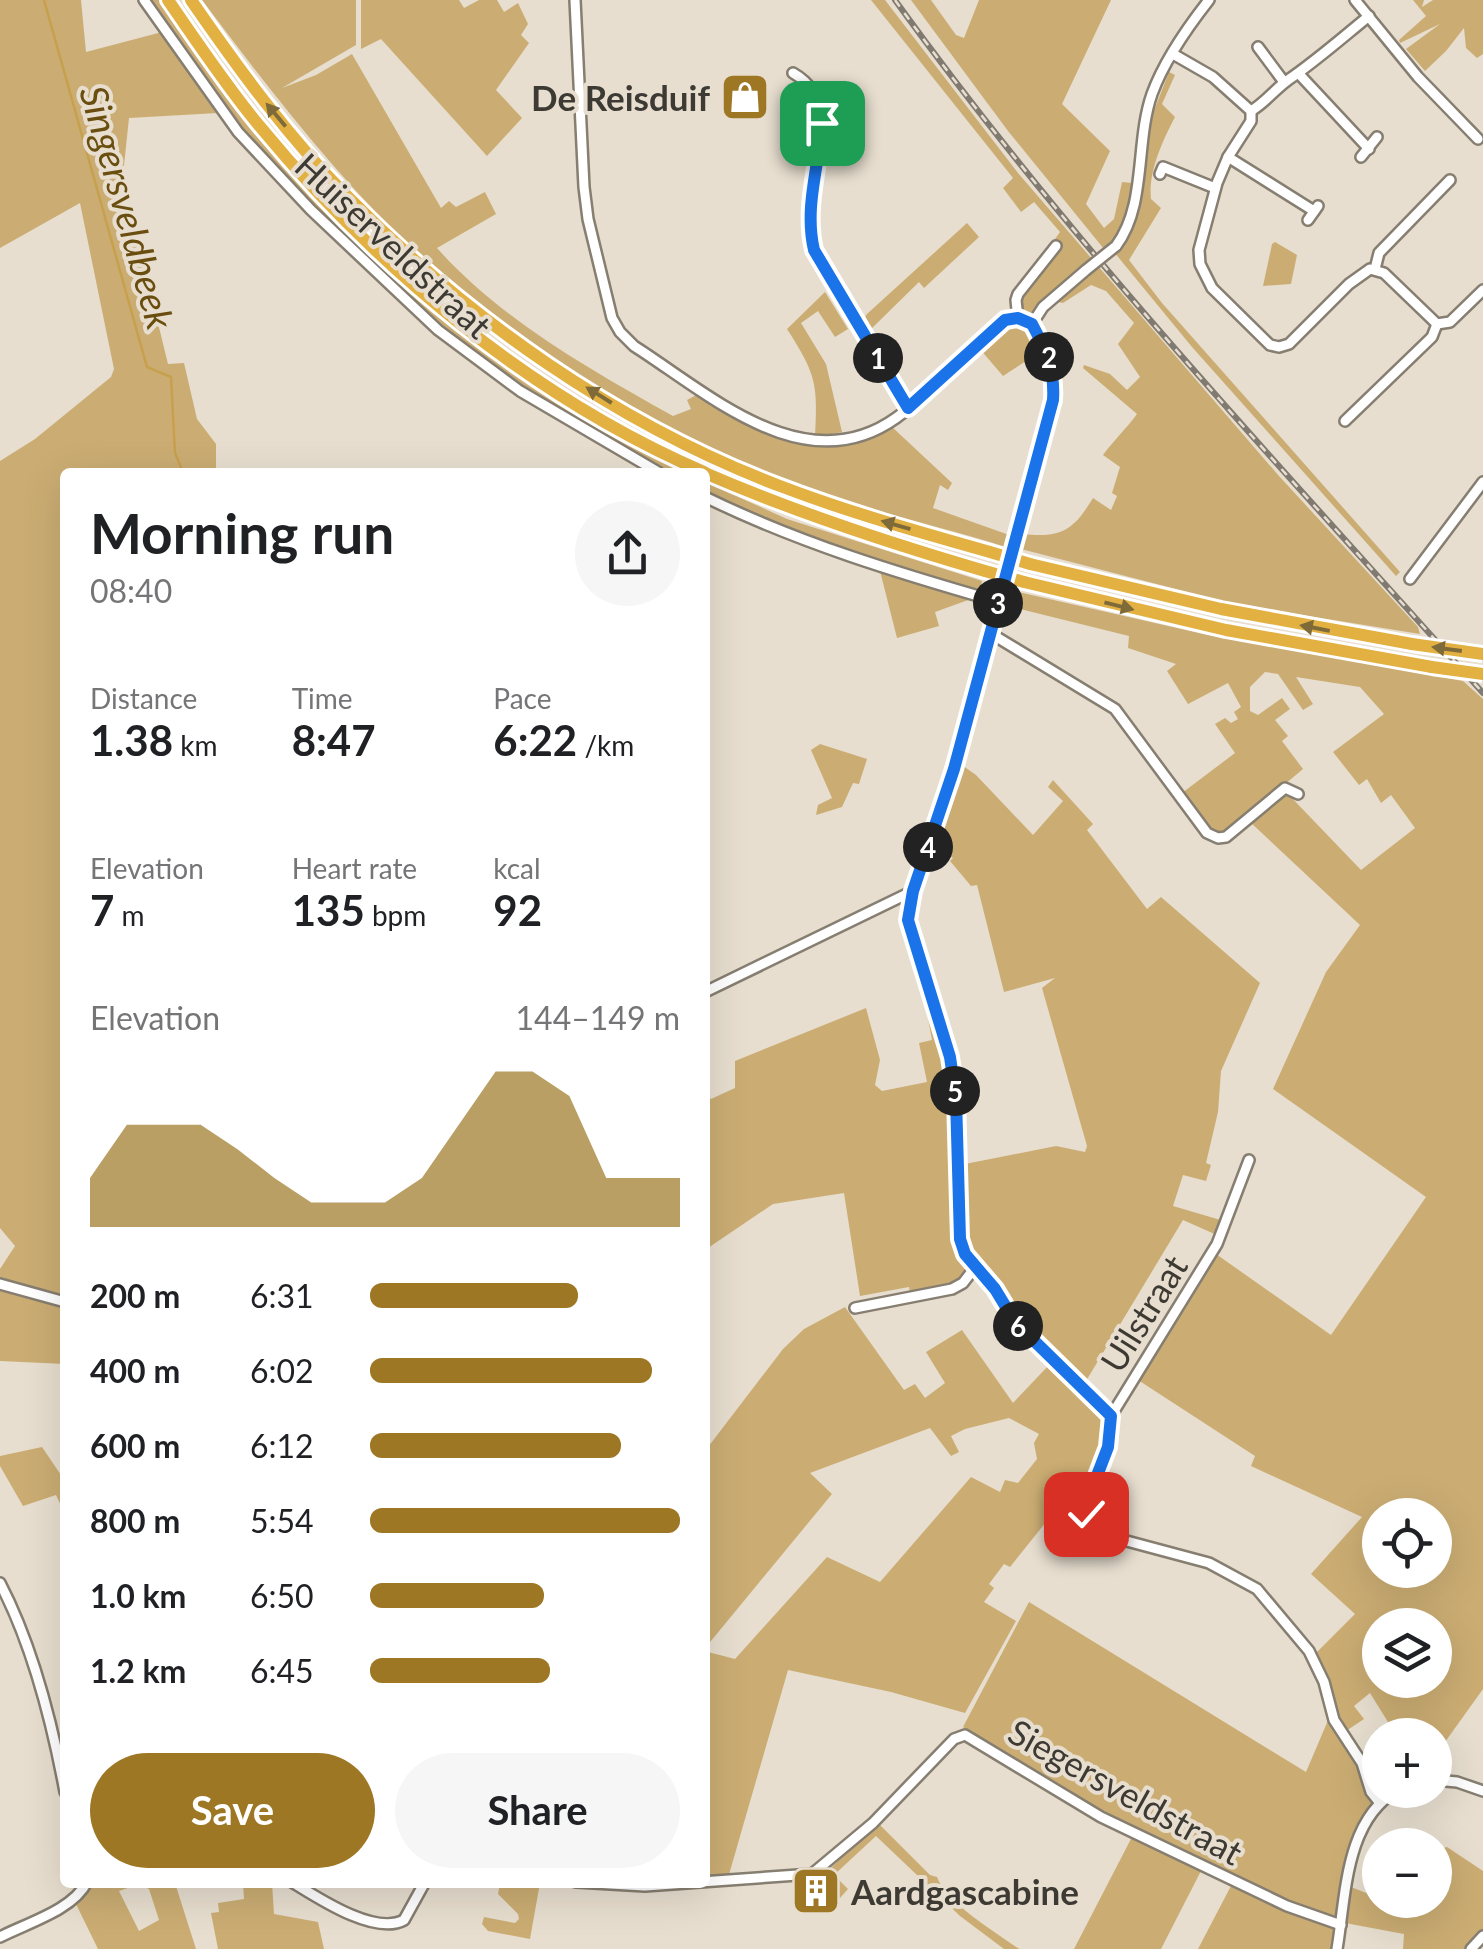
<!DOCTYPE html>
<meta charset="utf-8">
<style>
body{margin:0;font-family:Lato,sans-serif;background:#f6f6f6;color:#202124;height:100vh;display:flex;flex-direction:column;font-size:38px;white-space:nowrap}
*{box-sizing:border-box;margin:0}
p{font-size:32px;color:#757577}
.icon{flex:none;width:55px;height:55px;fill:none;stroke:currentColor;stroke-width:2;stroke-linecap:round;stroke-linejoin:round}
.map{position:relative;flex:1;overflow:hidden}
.details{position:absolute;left:60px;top:468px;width:650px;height:1420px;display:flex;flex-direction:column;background:#fff;border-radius:10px;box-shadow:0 10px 40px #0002}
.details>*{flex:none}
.tools{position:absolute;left:1362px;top:1498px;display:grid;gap:20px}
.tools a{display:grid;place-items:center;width:90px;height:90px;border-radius:50%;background:#fff;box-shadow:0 10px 40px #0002;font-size:50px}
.pin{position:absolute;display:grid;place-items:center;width:85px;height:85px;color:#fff;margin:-42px;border-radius:20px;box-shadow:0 5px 15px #0006}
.km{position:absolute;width:50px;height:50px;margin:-25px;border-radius:50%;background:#222;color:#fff;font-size:28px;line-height:50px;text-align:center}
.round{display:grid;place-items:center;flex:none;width:105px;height:105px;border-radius:52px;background:#f6f6f6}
.summary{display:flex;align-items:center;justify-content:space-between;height:170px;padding:0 30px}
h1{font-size:55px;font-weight:700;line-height:75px}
.metrics{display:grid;grid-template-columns:repeat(3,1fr);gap:15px;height:170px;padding:10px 30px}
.metrics div{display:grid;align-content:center}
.metrics b{font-size:42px;font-weight:700}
.metrics small{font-size:28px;font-weight:400}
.metrics p{font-size:28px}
.chart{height:280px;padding:20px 30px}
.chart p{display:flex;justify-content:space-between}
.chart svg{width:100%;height:180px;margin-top:10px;fill:#9d7723;opacity:.7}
.button{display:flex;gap:20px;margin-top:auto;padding:20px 30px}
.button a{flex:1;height:115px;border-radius:60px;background:#9d7723;color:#fff;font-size:40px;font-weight:700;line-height:115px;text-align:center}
.button a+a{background:#f6f6f6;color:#202124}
ul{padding:0 30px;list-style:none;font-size:32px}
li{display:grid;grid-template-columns:160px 120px 1fr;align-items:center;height:75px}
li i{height:25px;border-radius:12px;background:#9d7723}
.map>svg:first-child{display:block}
</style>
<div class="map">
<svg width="1483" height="1949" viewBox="0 0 1483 1949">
<rect width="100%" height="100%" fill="#e7decf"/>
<g fill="#cbad73" fill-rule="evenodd">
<polygon points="0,0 81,0 86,52 162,32 218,113 129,118 121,194 123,213 131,213 168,364 184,363 197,419 216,444 216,472 65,472 65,1298 0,1281 0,1269 15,1246 0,1228 0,461 35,439 111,377 114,369 80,203 0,248"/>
<path d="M148 0H161C295 208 464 361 685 472H665L609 441 559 412 461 345 353 247 238 127Z"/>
<path d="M202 0H356V45L282 88 316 75 352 54 441 208 449 201 456 207 485 192 496 214 437 248C500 319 591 370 673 416L691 409 687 400 700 393C770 437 810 468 891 426L952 483 948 490 940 485 933 508 1012 536 1009 548C944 527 877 513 812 491 693 452 581 382 483 306 461 289 438 273 418 254 337 178 269 89 202 0Z"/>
<polygon points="361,0 459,0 464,8 479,0 497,0 504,12 518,3 528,24 521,35 529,43 496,90 522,118 487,156 381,39 361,49"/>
<polygon points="871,0 885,0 1018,173 1092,259 1042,302 1032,318 1021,316 1019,298 1060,247 1055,239 1060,232 1034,202 1021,212 1003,188 1013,178"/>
<polygon points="911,0 931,0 956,35 964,38 979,0 1111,0 1062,104 1110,151 1086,204 1104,228 1114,219 1122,182 1132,183 1125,224 1104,249 1008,131"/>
<polygon points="1413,0 1424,0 1422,7 1433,0 1483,0 1483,54 1477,58 1466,48 1464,28 1446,51 1425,71 1406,49 1440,24 1400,43 1399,40 1426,16"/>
<path d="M1169 72 1175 75 1162 104 1175 117C1163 140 1148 172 1151 199L1161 208 1129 260 1162 303 1400 572 1396 576 1192 347 1114 252 1132 231 1153 113Z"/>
<polygon points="967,223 979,237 924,288 919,282 868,332 863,320 867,314"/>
<polygon points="1275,242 1297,255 1291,284 1263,286 1272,244"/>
<path d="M1098 266 1279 476 1418 627 1420 634 1234 604 1017 548 1023 534C1061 538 1073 531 1093 498L1111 510 1117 496 1112 493 1120 467 1103 455C1114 440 1126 429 1137 414L1083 368 1084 365 1110 374 1127 390 1140 377 1118 344 1134 323 1106 291 1091 285 1063 303 1058 302Z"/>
<path d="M825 292 848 329 835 337 818 311 801 323 826 364 842 432 815 437C818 384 816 374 787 329Z"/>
<polygon points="1017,323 1027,327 1041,351 1003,376 979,348 1000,328"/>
<path d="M705 482 787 519 982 581 980 590C882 565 797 538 705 494Z"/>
<polygon points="880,571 970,593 971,599 935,612 939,626 897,638"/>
<path d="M1005 589 1208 635 1463 681 1483 699V1689L1435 1756V1735H1396L1370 1693 1354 1706 1364 1719 1346 1731 1336 1715 1316 1653 1355 1614 1311 1574 1362 1517 1251 1466 1255 1456 1138 1380 1216 1254 1331 1335 1426 1197 1273 1089 1326 972 1360 925 1249 821 1283 793 1288 794 1361 870 1415 828 1391 795 1381 803 1367 779 1359 785 1333 752 1384 714 1360 687 1296 677 1313 704 1303 710 1278 674 1265 672 1250 687V711L1258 715 1282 698 1290 709 1275 720 1288 736 1282 741 1303 769 1226 834 1211 833 1182 793 1235 753 1215 724 1225 718 1231 723 1238 719 1234 712 1241 707 1228 683 1188 704 1167 671 1176 664 1128 648 1129 636 1008 606 999 635 995 632ZM1380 1515H1435V1570H1380ZM1380 1625H1435V1680H1380Z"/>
<polygon points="820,744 867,759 859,784 853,783 842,807 816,815 818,805 832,798 811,750"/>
<path d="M959 763 976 775 1033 835 1063 801 1048 787 1053 780 1093 824 1087 830 1147 909 1161 897 1260 983 1221 1071 1218 1112 1206 1163 1211 1165 1206 1181 1183 1175 1173 1206 1224 1221 1219 1236 1183 1220 1083 1386C1052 1356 967 1268 963 1226 961 1206 965 1184 965 1164L1056 1146 1085 1152 1087 1146 1042 988 1055 978 1004 992 977 885 971 886 950 861 953 858 934 843Z"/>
<path d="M866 1008 880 1060 875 1085 882 1091 927 1082 919 1043 932 1040 927 1013 933 1012 951 1083 955 1236 970 1267C954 1290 937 1289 910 1294L909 1287 860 1296 844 1193 773 1204 705 1250V1096L708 1095 711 1099 735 1088V1061Z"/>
<polygon points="0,1288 65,1306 65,1364 0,1361"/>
<path d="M845 1307 904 1390 915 1384 925 1398 945 1383 926 1352 962 1330 1013 1403 1049 1365 1106 1416 1107 1432 1101 1455 1074 1521 1050 1517 1010 1567 1004 1564 989 1584 994 1588 984 1602 1016 1621 965 1713 891 1692 788 1670 728 1878 705 1879V1451L783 1349 804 1329ZM1009 1418 1039 1434 1034 1443 1037 1459 1018 1483 1005 1480 1000 1492 971 1477 880 1582 827 1557 735 1659 708 1652 706 1647 832 1494 810 1473 930 1428 951 1456 959 1452 951 1436 965 1429Z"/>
<polygon points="42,1447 65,1481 64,1512 56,1495 23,1506 0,1466 0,1456"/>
<polygon points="1029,1602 1306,1772 1329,1718 1355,1757 1372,1805 1356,1832 1339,1916 1334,1919 1289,1903 1097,1812 963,1727"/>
<path d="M877 1822 930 1875 937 1877C947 1904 996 1932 1019 1949H1004L960 1916 876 1836 834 1875 848 1889 840 1898 818 1881Z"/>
<polygon points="1133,1835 1202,1869 1161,1949 1074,1949"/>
<polygon points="1447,1847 1483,1871 1483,1930 1467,1949 1403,1949 1404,1934 1345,1923 1351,1887 1412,1911 1414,1900 1435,1900 1435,1850"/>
<path d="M97 1883H175L196 1949H98L75 1902ZM139 1884 149 1889 159 1920 139 1931 119 1891Z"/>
<polygon points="243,1883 272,1883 274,1914 318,1922 324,1949 218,1949 211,1913 219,1912 218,1903 244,1899"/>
<polygon points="500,1883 540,1883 530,1939 488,1931 482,1924 484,1917 515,1923 519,1919 518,1914 498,1894"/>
<polygon points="1232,1884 1331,1926 1336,1933 1334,1949 1198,1949"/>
</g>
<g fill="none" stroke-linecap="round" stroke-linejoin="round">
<g stroke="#c7a04e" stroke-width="2.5">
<polyline points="44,0 147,367 171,377 175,453 183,472"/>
<polyline points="999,635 1003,611"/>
<polyline points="968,740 995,642"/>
<polyline points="947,808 965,749"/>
<polyline points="930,864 946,813"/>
</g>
<g stroke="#867e70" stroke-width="14">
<g id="minor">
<polyline points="144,0 238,132 311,210 438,330 520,391 658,472"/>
<path d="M575 0 584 187 588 219 612 318 620 332 634 346C709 394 805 483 896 418 931 393 965 354 998 324L1018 319 1032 324"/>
<polyline points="1355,0 1418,77 1478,139"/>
<polyline points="1258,47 1284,82"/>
<polyline points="1173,54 1213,77 1251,111 1251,121 1228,157 1217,183 1199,250 1200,264 1212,288 1270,345 1279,347 1289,344 1349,284 1370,269 1384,273 1437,324 1450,322 1483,290"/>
<path d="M793 73C841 100 815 161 810 203 808 220 810 234 814 250L908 408"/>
<polyline points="1299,74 1369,149"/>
<path d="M1251 111C1266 102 1274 90 1288 80 1316 61 1342 38 1369 16"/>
<polyline points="1228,157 1314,211"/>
<polyline points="1361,157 1377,137"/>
<polyline points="1160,174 1163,167 1215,188"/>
<polyline points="1308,220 1318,206"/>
<path d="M1116 246C1147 205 1135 142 1152 94 1164 61 1187 28 1209 0"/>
<polyline points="1375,269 1379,253 1450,180"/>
<polyline points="1018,319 1016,300 1018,294 1056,246"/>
<polyline points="1345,421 1432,337 1437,324"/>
<path d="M705 497C799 543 898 573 999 602"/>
<polyline points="1410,579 1483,482"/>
<polyline points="990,633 1115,709 1207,833 1218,838 1226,837 1285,788 1298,794"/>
<polyline points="913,891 907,920 950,1057 956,1098 960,1239 965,1253 995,1289 1015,1322 1111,1416"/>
<path d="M705 992 913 891 954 769 1053 400C1055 370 1046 350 1032 324L1043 307 1086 270"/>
<polyline points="0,1284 65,1302"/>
<polyline points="855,1308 952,1289 963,1283 976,1266"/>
<polyline points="1111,1416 1108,1447 1085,1507 1089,1521 1108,1536 1209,1563 1257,1589 1309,1651 1324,1682 1334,1720 1362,1763 1371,1792 1379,1802"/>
<polyline points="1111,1416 1217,1244 1249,1160"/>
<path d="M0 1583C33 1646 52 1722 65 1792"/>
<polyline points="1435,1780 1457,1782 1483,1791"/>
<path d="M292 1882C318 1898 375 1936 404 1920L425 1882"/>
<polyline points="576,1882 645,1886 812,1874 873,1823 954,1739 965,1735 1101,1817 1287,1906 1341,1925"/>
<path d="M0 1937C27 1923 73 1910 87 1882"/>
<path d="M1337 1949C1346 1896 1345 1819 1398 1790"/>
<polyline points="1471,1949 1483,1936"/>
</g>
</g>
<g stroke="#fff" stroke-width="18">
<g id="highway">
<path d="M168 0C197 42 225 84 257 123 376 268 531 397 704 472"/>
<path d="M191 0C238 68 288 137 347 196 468 319 617 424 780 486 848 512 919 532 990 552"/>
<path d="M705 473C797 513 889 543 985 571"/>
<polyline points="1030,564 1221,609 1412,644"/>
<polyline points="1024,582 1226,630 1432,667"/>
</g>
</g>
<use href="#minor" stroke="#fff" stroke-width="9"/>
<use href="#highway" stroke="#e3b142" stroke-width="12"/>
<g stroke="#807a71" stroke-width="6">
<path id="rail" d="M895 0C1072 246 1281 467 1483 693"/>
</g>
<use href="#rail" stroke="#e7decf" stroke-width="2.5" stroke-dasharray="8" stroke-linecap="butt"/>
<g stroke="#867e70" stroke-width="14" stroke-linecap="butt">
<polyline id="minor-bridge" points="1086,270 1116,246"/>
</g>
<g stroke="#fff" stroke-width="18" stroke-linecap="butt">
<g id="highway-bridge">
<polyline points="990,552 1030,564"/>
<polyline points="985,571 1024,582"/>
<polyline points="1412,644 1483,654"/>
<polyline points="1432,667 1483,674"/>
</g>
</g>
<use href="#minor-bridge" stroke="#fff" stroke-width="9"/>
<use href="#highway-bridge" stroke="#e3b142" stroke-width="12"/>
</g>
<defs><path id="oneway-solid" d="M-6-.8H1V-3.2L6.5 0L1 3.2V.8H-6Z" transform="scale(2.5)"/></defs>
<g fill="#7f6a3a">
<use href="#oneway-solid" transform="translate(276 115) rotate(-130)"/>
<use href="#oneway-solid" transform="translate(599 395) rotate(-148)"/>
<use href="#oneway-solid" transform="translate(896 525) rotate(-164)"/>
<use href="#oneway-solid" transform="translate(1119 606) rotate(14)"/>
<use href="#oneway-solid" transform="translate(1315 628) rotate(-169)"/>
<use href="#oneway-solid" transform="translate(1447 649) rotate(-172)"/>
</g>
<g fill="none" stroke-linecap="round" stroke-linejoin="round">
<g stroke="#fff" stroke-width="20">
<path id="route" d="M822 123C819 167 804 207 814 250L908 408 1005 320 1018 318 1032 324C1046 350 1055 370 1053 400L954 769 913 891 908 920 950 1057 956 1098 960 1239 965 1254 995 1289 1015 1322 1111 1416 1108 1447 1085 1507 1086 1514"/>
</g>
<use href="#route" stroke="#1a73e8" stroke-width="12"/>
</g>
<defs>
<g id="shop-square" transform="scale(2.5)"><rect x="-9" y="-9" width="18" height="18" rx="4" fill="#9d7723" stroke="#e7decf"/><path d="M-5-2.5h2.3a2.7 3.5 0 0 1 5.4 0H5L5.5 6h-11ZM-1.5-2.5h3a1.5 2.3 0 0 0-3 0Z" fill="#fff"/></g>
<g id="building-square" transform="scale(2.5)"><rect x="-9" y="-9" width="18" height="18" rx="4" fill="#9d7723" stroke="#e7decf"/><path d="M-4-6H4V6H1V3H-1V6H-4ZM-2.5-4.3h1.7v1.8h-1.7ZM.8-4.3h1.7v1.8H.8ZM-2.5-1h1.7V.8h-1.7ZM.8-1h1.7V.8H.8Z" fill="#fff"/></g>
</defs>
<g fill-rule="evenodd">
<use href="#shop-square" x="745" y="97"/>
<use href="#building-square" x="816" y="1891"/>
</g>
<g text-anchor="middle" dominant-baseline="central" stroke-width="8" stroke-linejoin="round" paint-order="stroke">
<g font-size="35" font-weight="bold" fill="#3d3a34" stroke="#e7decf" text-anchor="end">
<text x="710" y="97">De Reisduif</text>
<text x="851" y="1891" text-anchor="start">Aardgascabine</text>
</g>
<g font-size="35" fill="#3d3a34" stroke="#e7decf">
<text transform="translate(394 245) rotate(43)">Huiserveldstraat</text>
<text transform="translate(1143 1313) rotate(-58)">Uilstraat</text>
<text transform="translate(1126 1791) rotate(29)">Siegersveldstraat</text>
</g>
<g font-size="38" font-style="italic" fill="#6a4e0f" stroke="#e7decf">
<text transform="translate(128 207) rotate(74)">Singersveldbeek</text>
</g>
</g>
</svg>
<div class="tools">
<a><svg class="icon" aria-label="locate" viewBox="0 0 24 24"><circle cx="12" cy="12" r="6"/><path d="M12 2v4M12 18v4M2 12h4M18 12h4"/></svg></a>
<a><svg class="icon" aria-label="layers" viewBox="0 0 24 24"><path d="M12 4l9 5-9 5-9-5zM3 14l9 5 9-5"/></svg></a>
<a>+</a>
<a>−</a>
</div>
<div class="pin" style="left:822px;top:123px;background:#1e9e55"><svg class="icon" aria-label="arrive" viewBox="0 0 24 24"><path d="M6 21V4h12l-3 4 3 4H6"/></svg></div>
<div class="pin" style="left:1086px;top:1514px;background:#d93025"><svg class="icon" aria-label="check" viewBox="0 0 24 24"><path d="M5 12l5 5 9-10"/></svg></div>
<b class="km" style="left:878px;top:358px">1</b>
<b class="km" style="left:1049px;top:357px">2</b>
<b class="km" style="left:998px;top:603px">3</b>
<b class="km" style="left:928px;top:847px">4</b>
<b class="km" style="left:955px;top:1091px">5</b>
<b class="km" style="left:1018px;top:1326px">6</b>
<section class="details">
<div class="summary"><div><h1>Morning run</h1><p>08:40</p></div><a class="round"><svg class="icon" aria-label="share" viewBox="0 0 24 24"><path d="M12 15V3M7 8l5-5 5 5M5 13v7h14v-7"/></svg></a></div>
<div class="metrics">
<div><p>Distance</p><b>1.38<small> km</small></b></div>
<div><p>Time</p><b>8:47</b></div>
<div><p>Pace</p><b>6:22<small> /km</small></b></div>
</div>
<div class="metrics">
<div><p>Elevation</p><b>7<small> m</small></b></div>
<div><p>Heart rate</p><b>135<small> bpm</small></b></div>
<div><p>kcal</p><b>92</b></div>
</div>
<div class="chart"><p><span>Elevation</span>144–149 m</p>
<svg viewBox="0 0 160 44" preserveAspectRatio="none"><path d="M0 44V32L10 19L20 19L30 19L40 25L50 32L60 38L70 38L80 38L90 32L100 19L110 6L120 6L130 12L140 32L150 32L160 32V44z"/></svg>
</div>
<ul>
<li><b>200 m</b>6:31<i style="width:67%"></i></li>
<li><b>400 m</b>6:02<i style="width:91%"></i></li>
<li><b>600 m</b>6:12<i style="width:81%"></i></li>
<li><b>800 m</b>5:54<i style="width:100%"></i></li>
<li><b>1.0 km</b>6:50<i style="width:56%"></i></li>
<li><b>1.2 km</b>6:45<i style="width:58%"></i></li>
</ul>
<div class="button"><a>Save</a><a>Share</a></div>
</section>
</div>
